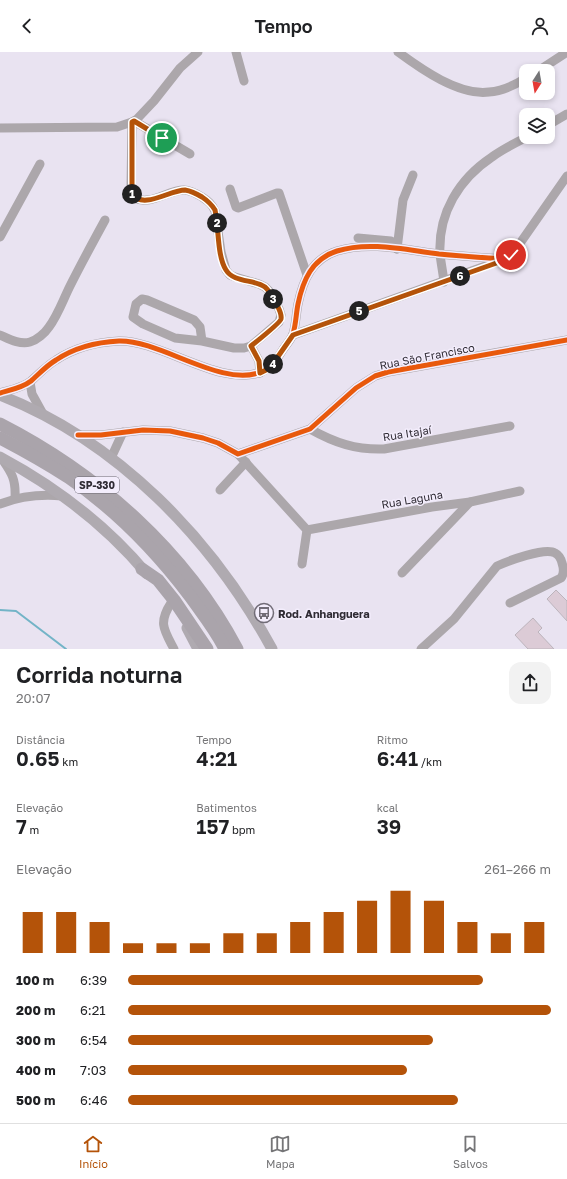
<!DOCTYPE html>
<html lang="pt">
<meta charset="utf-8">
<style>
body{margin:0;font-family:"Golos Text",sans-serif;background:#f2f2f2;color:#202124;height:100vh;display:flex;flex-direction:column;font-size:15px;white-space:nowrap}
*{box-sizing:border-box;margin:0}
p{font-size:13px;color:#757577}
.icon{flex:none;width:22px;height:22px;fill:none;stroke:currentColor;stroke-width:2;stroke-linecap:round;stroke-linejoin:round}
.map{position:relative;height:597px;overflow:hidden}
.panel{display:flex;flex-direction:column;background:#fff;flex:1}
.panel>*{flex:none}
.needle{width:26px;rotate:191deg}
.fabs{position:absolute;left:519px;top:12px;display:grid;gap:8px}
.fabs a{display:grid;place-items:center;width:36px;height:36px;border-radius:8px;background:#fff;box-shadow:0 2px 6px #0003;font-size:20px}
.pin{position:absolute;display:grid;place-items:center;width:34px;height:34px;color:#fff;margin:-17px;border:2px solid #fff;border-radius:50%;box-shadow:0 1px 4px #0007}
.km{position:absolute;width:20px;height:20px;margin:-10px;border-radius:50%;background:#222;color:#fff;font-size:11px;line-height:20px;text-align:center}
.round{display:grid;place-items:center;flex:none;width:42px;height:42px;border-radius:12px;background:#f2f2f2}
.headline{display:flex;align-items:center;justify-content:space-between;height:68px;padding:0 16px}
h1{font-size:22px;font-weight:600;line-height:30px}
.metrics{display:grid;grid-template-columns:repeat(3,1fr);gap:6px;height:68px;padding:4px 16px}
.metrics div{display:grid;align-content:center}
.metrics b{font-size:20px;font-weight:600}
.metrics small{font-size:11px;font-weight:400}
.metrics p{font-size:11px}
.chart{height:112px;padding:8px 16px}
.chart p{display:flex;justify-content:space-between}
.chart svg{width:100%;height:72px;margin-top:4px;stroke:#b45309;stroke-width:6}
ul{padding:0 16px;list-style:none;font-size:13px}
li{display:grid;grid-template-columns:64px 48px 1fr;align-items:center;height:30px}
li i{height:10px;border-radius:5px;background:#b45309}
header{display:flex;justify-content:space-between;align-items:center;height:52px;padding:0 16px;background:#fff;font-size:18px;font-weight:600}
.menu{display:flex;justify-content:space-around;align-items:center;height:56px;border-top:1px solid #e0e0e0;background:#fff;font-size:11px;color:#757577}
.menu a{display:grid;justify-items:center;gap:2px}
.menu .active{color:#b45309}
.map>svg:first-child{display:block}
</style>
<header><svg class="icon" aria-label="back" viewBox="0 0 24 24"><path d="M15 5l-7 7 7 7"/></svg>Tempo<svg class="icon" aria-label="person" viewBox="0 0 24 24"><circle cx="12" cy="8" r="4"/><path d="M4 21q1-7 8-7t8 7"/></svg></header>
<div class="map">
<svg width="567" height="597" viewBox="0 0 567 597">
<rect width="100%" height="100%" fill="#e9e3f1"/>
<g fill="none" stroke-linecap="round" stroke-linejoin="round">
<polyline stroke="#73b4c7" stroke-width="2" points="0,558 16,559 66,597"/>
</g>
<g fill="#dccbd6" stroke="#bcb4bc">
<polygon points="556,538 567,549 567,569 547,547"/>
<polygon points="533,566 542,576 538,580 554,597 528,597 515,583"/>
</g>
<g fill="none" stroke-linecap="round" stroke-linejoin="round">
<g stroke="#aca7ab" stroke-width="9">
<polyline points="236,0 244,29"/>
<path d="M398 0C421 17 459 44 489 40 502 39 515 33 526 26"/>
<polyline points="538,19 567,0"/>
<polyline points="134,69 190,102"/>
<path d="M132 70 131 136 132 142 135 146C150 154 168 138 184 138 190 138 197 142 202 145 208 149 212 152 215 159L221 200 226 218 230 223 235 225 259 232 265 235 269 239 279 257 281 263 279 270 251 294 244 296H234L202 289 175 286 143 272 133 265 136 252 142 247 147 248 194 268 200 275 202 289"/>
<polyline points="548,73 567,62"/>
<polyline points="0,76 117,75 132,70 137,67 154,49 180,16 198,0"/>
<polyline points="230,137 236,155 238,156 277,141 279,141 307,223"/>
<polyline points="0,185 40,112"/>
<polyline points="358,186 391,189 397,197"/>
<polyline points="397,197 403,148 413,123"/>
<path d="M444 230C443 221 441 211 440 202 438 161 459 127 492 105 503 97 515 91 527 85"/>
<path d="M0 283C9 287 20 293 30 290 37 288 45 281 49 275 58 263 63 248 70 234 81 212 93 190 105 168"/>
<polyline points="293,283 505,207 516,197 567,124"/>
<polyline points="251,294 259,309 260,321"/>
<polyline points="30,330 32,342 43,362"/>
<path d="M0 341C10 338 22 336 31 329 39 322 46 314 56 308 74 296 98 290 119 289 161 288 221 336 261 320 271 316 276 309 282 299 285 294 291 288 293 282 296 272 296 262 298 252 303 228 312 207 337 199 369 189 406 198 439 202 461 204 483 206 505 207"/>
<path d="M310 377C335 391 356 398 384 397L510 374"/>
<polyline points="78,383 101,383 143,378 170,379 203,386 218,391 238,402 310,377 356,336 375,324 388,320 567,288"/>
<polyline points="238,402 307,478 302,512"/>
<polyline points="111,406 123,380"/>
<path d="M2 407C12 421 16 428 15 446"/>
<polyline points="220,438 246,410"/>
<path d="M0 452C21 444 40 442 62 444"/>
<polyline points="307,478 432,455 470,450 520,439"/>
<polyline points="402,521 470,450"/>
<path d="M171 551C158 571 164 578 174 597"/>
<path d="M421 597 454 567 497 514C508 509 545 495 555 501 559 503 561 507 562 511 564 517 564 522 561 526L510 551"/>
</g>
<g stroke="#afaab0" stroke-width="11">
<path d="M0 343C118 389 212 487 272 597"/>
<path d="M0 405C56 435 106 473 147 522"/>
<polyline points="187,576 198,597"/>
</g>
<g stroke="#aaa4ab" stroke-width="13">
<path d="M0 372C98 422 185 499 237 597"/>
<path d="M0 386C23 398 46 411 68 425 115 457 156 499 190 544 202 561 216 578 225 597"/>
<polyline points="142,517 158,528 174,548 207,597"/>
</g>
<g stroke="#f3edfc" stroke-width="8">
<g id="cycleway">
<path d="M0 341C10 338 22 336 31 329 39 322 46 314 56 308 74 296 98 290 119 289 161 288 221 336 261 320 271 316 276 309 282 299 285 294 291 288 293 282 296 272 296 262 298 252 303 228 312 207 337 199 369 189 406 198 439 202 461 204 483 206 505 207"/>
<polyline points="78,383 101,383 143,378 170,379 203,386 218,391 238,402 310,377 356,336 375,324 388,320 567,288"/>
</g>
</g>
<use href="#cycleway" stroke="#e8590c" stroke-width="5"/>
</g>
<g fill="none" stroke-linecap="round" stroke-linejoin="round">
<g stroke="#fff" stroke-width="8">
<path id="route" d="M162 86 134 69 132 70V142C143 158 170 138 185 138 191 139 197 142 202 145 208 149 212 153 215 158 219 176 217 204 226 218 234 231 254 227 265 235 270 239 273 247 277 253 279 257 282 262 281 267 280 271 256 290 251 294L259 309 260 321 270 316 293 283 505 208 511 203"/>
</g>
<use href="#route" stroke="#b45309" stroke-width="5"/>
</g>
<defs>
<g id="bus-ring" transform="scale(1)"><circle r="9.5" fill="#f3edfc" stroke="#716c77" stroke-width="1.5"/><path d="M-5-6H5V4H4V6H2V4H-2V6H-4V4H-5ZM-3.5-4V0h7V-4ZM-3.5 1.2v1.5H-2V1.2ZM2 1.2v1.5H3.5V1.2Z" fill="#716c77"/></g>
</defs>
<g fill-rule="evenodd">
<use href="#bus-ring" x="264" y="561"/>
</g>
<g text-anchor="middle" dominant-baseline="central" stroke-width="3" stroke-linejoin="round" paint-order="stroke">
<rect fill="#f3edfc" stroke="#6a6671" stroke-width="1" x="75" y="425" width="44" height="16" rx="3"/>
<g font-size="10" font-weight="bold" fill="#302c35">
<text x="97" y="433">SP-330</text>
</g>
<g font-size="11" fill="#302c35" stroke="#f3edfc">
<text transform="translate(427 304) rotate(-11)">Rua São Francisco</text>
<text transform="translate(407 381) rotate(-9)">Rua Itajaí</text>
<text transform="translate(412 447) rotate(-10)">Rua Laguna</text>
</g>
<g font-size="11" font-weight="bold" fill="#302c35" stroke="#f3edfc" text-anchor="start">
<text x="278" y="561">Rod. Anhanguera</text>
</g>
</g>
</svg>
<div class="fabs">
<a><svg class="needle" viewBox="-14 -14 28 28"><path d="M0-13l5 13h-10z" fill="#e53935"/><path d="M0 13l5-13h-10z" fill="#757577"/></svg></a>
<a><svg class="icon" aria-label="layers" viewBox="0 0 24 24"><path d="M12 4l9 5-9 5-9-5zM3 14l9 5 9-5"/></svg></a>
</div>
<div class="pin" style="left:162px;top:86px;background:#1e9e55"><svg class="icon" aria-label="arrive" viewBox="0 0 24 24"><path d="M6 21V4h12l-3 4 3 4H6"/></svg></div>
<div class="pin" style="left:511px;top:203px;background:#d93025"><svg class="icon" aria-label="check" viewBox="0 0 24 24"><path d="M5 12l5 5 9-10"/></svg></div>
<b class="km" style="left:132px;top:142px">1</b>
<b class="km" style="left:217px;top:171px">2</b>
<b class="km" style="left:273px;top:247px">3</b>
<b class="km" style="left:273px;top:312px">4</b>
<b class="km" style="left:359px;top:259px">5</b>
<b class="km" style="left:460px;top:224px">6</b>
</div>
<section class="panel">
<div class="headline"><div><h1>Corrida noturna</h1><p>20:07</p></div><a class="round"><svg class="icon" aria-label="share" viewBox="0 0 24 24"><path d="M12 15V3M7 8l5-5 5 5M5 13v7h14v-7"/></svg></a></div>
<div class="metrics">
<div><p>Distância</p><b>0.65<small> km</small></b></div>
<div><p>Tempo</p><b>4:21</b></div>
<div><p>Ritmo</p><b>6:41<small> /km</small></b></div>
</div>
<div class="metrics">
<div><p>Elevação</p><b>7<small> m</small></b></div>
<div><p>Batimentos</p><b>157<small> bpm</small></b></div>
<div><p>kcal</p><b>39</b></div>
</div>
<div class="chart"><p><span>Elevação</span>261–266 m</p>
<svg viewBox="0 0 160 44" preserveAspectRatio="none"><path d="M5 44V19M15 44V19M25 44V25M35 44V38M45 44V38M55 44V38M65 44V32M75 44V32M85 44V25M95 44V19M105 44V12M115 44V6M125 44V12M135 44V25M145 44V32M155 44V25"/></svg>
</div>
<ul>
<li><b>100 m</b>6:39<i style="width:84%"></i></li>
<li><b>200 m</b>6:21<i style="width:100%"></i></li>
<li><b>300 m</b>6:54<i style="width:72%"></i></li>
<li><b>400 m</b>7:03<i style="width:66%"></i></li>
<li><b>500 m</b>6:46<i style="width:78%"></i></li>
</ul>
</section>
<nav class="menu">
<a class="active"><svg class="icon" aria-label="home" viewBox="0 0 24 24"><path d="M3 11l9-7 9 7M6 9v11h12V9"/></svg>Início</a>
<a><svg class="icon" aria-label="map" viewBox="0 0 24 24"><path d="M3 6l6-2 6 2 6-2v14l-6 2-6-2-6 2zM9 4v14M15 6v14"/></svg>Mapa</a>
<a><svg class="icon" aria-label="saved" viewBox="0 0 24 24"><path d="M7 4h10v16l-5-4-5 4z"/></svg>Salvos</a>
</nav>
